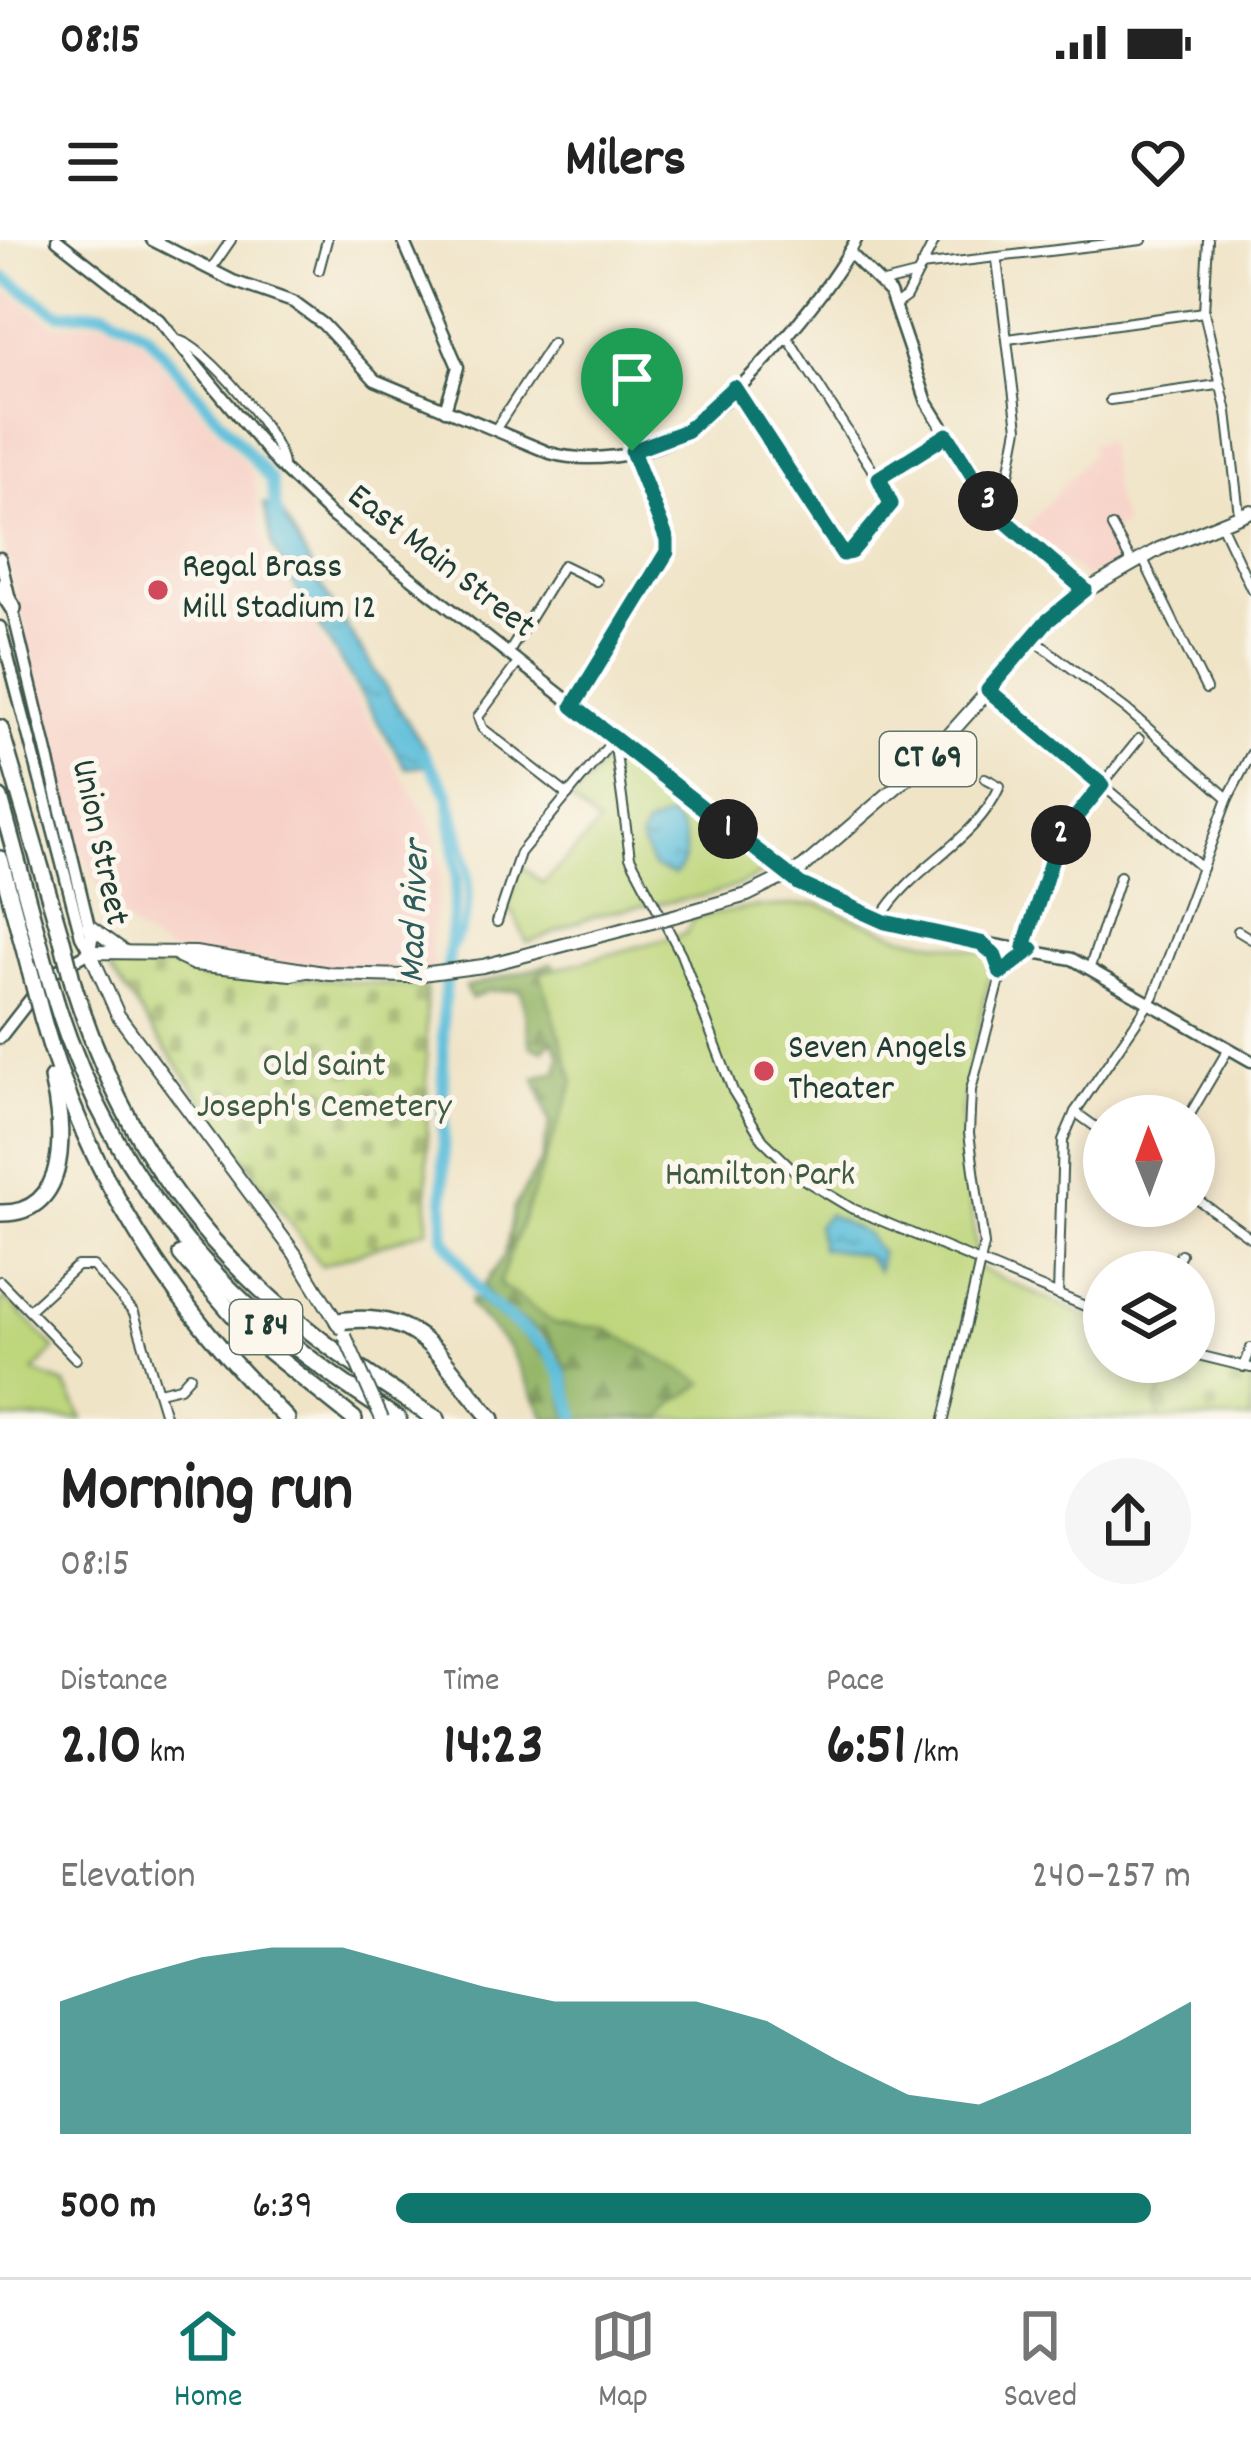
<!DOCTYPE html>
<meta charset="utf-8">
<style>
body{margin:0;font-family:Dekko,sans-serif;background:#f6f6f6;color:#222;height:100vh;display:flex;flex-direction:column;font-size:45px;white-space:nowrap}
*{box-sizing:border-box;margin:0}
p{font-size:39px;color:#767676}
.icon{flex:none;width:66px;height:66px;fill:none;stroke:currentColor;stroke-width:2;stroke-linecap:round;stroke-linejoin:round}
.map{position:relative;height:1179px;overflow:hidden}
.sheet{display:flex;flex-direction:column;background:#fff;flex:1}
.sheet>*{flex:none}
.needle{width:78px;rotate:359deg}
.buttons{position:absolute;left:1083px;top:855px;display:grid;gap:24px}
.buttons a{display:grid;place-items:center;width:132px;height:132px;border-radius:50%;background:#fff;box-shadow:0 6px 18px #0003;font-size:60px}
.pin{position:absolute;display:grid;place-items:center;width:102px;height:102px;color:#fff;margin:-123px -51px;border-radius:50% 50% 50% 0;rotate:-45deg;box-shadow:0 0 12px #0007}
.pin .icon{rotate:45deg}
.km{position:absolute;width:60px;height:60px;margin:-30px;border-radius:50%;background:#222;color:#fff;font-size:33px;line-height:60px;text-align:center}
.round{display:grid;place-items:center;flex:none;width:126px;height:126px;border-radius:63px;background:#f6f6f6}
.summary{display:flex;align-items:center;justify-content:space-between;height:204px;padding:0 60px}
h1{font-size:66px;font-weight:700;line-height:90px}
.stats{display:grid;grid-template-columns:repeat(3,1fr);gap:18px;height:204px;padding:12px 60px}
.stats div{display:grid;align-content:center}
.stats b{font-size:60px;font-weight:700}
.stats small{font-size:33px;font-weight:400}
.stats p{font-size:33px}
.chart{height:336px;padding:24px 60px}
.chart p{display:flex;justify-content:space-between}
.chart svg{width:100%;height:216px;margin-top:12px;fill:#0f766e;opacity:.7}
ul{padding:0 60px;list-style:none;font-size:39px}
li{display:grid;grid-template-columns:192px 144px 1fr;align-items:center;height:90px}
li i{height:30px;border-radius:15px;background:#0f766e}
.status{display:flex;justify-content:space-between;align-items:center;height:84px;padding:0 60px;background:#fff;direction:ltr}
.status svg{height:33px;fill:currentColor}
header{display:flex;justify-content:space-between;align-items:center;height:156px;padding:0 60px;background:#fff;font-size:54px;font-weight:700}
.tabs{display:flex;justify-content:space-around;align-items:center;height:168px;border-top:3px solid #e0e0e0;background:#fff;font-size:33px;color:#767676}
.tabs a{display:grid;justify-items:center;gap:6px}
.tabs .selected{color:#0f766e}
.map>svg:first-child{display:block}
</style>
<div class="status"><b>08:15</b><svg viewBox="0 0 49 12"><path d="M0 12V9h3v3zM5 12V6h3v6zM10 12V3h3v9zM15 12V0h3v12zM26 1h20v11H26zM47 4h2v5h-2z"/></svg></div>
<header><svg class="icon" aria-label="menu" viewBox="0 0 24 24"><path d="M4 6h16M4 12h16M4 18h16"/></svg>Milers<svg class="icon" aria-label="heart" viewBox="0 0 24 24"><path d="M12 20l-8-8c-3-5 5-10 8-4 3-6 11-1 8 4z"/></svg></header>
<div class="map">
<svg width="1251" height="1179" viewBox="0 0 1251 1179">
<defs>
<pattern id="forest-firs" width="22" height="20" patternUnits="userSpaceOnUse" patternTransform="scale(3)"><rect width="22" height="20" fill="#96b76b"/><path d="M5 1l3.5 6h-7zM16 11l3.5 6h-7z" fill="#7a9659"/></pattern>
<pattern id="cemetery-stones" width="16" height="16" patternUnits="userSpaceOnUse" patternTransform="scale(3)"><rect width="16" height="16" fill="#bed67b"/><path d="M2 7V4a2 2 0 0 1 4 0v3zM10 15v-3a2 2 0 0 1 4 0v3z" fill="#9aaf66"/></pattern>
<pattern id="water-ripples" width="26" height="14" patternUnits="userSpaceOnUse" patternTransform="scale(3)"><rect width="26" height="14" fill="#5bbeda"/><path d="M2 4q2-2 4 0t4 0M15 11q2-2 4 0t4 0" fill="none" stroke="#4b9cb2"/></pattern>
</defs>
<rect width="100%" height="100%" fill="#fbf7ec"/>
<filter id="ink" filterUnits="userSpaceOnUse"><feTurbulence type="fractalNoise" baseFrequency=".00833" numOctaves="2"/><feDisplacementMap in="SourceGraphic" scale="24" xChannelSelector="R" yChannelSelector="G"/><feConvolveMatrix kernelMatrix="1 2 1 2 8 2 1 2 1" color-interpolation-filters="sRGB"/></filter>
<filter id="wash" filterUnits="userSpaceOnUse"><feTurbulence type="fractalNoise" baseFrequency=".004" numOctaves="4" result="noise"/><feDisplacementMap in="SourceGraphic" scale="48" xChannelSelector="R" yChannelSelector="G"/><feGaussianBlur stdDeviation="2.7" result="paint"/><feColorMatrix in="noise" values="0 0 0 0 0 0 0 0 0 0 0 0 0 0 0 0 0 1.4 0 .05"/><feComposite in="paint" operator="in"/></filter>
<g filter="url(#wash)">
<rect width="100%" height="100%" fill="#f0e4c7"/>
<g fill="#f7d1c7">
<polygon points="0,47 55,86 106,81 141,100 253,234 262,295 273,321 431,584 442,630 430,708 436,729 367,731 170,713 133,689 102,654 78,604 0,289"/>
<polygon points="1107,201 1116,265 1125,284 1110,292 1123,318 1087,338 1024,289 1092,213 1090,204"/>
</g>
<g fill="url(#forest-firs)" stroke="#5a7a50" stroke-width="3">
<path d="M552 724 558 734 886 996 663 1179H581C570 1152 570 1123 549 1100 529 1079 496 1075 484 1045L505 1015 514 968 542 919 550 883 535 837 558 831 560 815 553 800 543 810 531 807 521 750 487 751 471 759 465 747Z"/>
<path d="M472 1058C496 1074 542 1107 557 1133 564 1147 562 1164 570 1179H546L509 1108 470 1065Z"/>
</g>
<g fill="url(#cemetery-stones)" stroke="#6e8a58" stroke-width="3">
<polygon points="130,722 426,748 428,989 321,1026 111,732 110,723"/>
<polygon points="1180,1122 1251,1137 1251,1179 1161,1179 1154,1164"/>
</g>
<g fill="#bed67b" stroke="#6e8a58" stroke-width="3">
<path d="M607 519 628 522 761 625 762 634C707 666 647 659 588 678 567 685 549 697 527 703L513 672H506L521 625 543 644 599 585 571 561Z"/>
<polygon points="818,664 900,696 994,714 961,872 976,1011 972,1025 1104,1084 1104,1122 1180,1122 1155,1164 1161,1179 662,1179 674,1163 704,1143 605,1088 555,1084 499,1044 574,842 540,733 685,694 694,678 755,667"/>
<polygon points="6,1058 55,1109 33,1132 65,1144 83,1179 0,1179 0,1063"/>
</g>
<g fill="url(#water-ripples)" stroke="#3d7e87" stroke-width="3">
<polygon points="264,264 278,266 333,366 428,513 425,526 406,528 286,332 273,307"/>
<path d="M668 577C688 589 691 619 674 635L653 627 640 600 646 586Z"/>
<polygon points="828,974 866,994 881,1013 878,1031 865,1015 821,1008 817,985"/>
</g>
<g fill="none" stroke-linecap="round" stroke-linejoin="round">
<path stroke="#5bbeda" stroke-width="8" d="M449 712C484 669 466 604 450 557"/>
<g stroke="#5bbeda" stroke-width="12">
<polyline points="0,35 59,74 106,72 147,94 271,240 278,281"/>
<polyline points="423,513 449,555 457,637 443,771 444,997 483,1058 546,1108 562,1135 576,1179"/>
</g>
</g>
</g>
<g filter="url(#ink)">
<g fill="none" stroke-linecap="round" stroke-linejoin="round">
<g stroke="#3e564a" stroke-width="12">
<g id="street">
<polyline points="1208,0 1204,72 1227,172 1239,274"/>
<polyline points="997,20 1018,188 1001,276"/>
<polyline points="921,26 1142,0"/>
<polyline points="211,29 231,0"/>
<polyline points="319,30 327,0"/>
<polyline points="884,43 916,35"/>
<polyline points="895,65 906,57 935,0"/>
<polyline points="1008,99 1204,72"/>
<path d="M176 100C203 101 286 202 283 228"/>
<polyline points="735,148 839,311 849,314 891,259 786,95"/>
<polyline points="1110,160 1218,145"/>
<polyline points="495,190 552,103"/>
<polyline points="879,238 947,195"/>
<polyline points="1220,282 1251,348"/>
<polyline points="1112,287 1132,323"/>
<polyline points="1143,319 1206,449"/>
<polyline points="1033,399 1127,470 1228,558"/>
<polyline points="508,414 563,325 596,341"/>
<polyline points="518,423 478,477 482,488 568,555"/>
<polyline points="989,451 1202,628"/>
<polyline points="573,465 667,312 667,300 633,213"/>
<polyline points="614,499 630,617 681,714 733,851 763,900 803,939 851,968 1104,1074"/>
<path d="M881 678C911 626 975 603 1000 546L985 538"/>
<polyline points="497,682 520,613 613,500"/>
<polyline points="1238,691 1251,699"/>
<polyline points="982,703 1001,733 1025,712"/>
<polyline points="1024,708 1058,599 1139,499"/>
<polyline points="1090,727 1120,636"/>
<polyline points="1075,872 1104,893"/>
<polyline points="1189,876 1229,808"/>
<polyline points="1194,957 1251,998"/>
<polyline points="1171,1032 1181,1014"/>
<polyline points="0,1041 76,1119"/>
<polyline points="1058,1055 1063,900 1075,872 1154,756 1228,558 1251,514"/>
<polyline points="30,1069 77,1026 93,1026 134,1073 166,1179"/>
<polyline points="1194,1114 1251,1128"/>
<polyline points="1244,1127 1251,1108"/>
<polyline points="159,1152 180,1147 190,1136"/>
<polyline points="944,1179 984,1005 969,893 971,850 1009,706"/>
</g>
</g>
<g stroke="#3e564a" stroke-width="15">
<g id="secondary">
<polyline points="57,0 159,80 278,224 332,276 809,649 908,689 1072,719 1251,821"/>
<path d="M152 0 233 41 293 62 323 84 375 140 550 213C587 224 644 216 677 197 736 163 823 60 856 0"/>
<polyline points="403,0 458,127 445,170"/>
<polyline points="849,12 890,53 927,162 992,267 1085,350"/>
<polyline points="0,318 92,699 90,712"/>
<polyline points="0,387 81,696 90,712"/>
<polyline points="0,798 49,735 90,712"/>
</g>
</g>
<g stroke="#3e564a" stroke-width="16">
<g id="primary">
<polyline points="674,676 747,655 802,628 923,524 1070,360 1159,309 1251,271"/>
<polyline points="89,686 125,712"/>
<polyline points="179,717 194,724 291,734 306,731"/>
<polyline points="340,1087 295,1014 118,775 90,712 195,713 330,734 406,736 483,726 652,682"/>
</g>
</g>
<g stroke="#3e564a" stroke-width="20">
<g id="highway">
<polyline points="0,348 13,368"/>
<polyline points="0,488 62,700"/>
<polyline points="0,558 43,716"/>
<polyline points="0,619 30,731"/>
<path d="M74 747C141 957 254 1066 437 1179"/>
<path d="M56 762C117 952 231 1075 398 1179"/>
<path d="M42 777C86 932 172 1067 287 1179"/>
<path d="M0 973C72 975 64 885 52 838"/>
<polyline points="181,1014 254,1099 354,1179"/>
<path d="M338 1081C426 1068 440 1123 492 1179"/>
</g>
</g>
<use href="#street" stroke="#fff" stroke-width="8"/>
<use href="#secondary" stroke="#fff" stroke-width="10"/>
<use href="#primary" stroke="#fff" stroke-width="12"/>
<use href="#highway" stroke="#fff" stroke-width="15"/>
<g stroke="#3e564a" stroke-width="16" stroke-linecap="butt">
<g id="primary-bridge">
<polyline points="652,682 674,676"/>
<polyline points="345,1096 382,1179"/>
</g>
</g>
<g stroke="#3e564a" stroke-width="20" stroke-linecap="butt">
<g id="highway-bridge">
<polyline points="62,700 74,747"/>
<polyline points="43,716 56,762"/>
<polyline points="30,731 42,777"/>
</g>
</g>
<use href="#primary-bridge" stroke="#fff" stroke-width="12"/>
<use href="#highway-bridge" stroke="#fff" stroke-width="15"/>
</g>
</g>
<g fill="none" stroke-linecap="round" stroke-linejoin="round" filter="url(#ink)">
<g stroke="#fff" stroke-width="24">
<polygon id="route" points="734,147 843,314 851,312 891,264 879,238 947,195 996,273 1085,350 1046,382 988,450 1102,545 1058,599 1024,707 1032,709 1001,733 994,714 981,703 885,682 800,644 573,466 667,312 667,300 632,211 686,191"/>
</g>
<use href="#route" stroke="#0f766e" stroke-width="15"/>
</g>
<g fill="#d1495b" stroke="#fbf7ec" stroke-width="4.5">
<circle cx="158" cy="350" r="12"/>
<circle cx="764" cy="831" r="12"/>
</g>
<g text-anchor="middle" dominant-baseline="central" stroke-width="10" stroke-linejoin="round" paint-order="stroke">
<g fill="#fbf7ec" stroke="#61756b" stroke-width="3">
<rect x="880" y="492" width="96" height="54" rx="9"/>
<rect x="230" y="1060" width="72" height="54" rx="9"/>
</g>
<g font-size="33" font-weight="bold" fill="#1f3d34">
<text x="928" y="519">CT 69</text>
<text x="266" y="1087">I 84</text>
</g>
<g font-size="36" fill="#1f3d34" stroke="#fbf7ec">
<text transform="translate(440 323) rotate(38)">East Main Street</text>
<text transform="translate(98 603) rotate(78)">Union Street</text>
</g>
<g font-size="36" fill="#1f3d34" stroke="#fbf7ec" text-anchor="start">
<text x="182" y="329">Regal Brass<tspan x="182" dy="41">Mill Stadium 12</tspan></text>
<text x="788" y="810">Seven Angels<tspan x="788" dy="41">Theater</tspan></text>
</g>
<g font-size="36" fill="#3f5c42" stroke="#fbf7ec">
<text x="324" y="828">Old Saint<tspan x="324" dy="41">Joseph's Cemetery</tspan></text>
<text x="760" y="937">Hamilton Park</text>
</g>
<g font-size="39" font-style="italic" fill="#2e5d5e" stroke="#fbf7ec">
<text transform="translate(417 672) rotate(-88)">Mad River</text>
</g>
</g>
</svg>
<div class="buttons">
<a><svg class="needle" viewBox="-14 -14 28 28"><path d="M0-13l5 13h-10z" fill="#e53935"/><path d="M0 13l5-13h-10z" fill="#767676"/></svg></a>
<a><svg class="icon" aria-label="layers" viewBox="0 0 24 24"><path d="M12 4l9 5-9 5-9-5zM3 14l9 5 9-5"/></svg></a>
</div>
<div class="pin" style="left:632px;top:211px;background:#1e9e55"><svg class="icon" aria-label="arrive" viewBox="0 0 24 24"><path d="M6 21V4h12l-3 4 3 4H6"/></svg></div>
<b class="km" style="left:728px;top:589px">1</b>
<b class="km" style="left:1061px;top:595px">2</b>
<b class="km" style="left:988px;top:261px">3</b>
</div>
<section class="sheet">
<div class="summary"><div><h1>Morning run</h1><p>08:15</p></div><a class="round"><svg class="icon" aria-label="share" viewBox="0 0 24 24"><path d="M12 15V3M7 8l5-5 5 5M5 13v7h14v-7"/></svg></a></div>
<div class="stats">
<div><p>Distance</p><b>2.10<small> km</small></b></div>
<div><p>Time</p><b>14:23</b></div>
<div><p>Pace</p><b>6:51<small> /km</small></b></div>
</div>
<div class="chart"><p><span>Elevation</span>240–257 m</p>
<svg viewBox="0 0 160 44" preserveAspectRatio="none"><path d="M0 44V17L10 12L20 8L30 6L40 6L50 10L60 14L70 17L80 17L90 17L100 21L110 29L120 36L130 38L140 32L150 25L160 17V44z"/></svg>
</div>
<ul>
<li><b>500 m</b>6:39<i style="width:95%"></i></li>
</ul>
</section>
<nav class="tabs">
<a class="selected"><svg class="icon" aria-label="home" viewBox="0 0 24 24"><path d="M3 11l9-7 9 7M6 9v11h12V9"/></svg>Home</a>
<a><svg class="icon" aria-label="map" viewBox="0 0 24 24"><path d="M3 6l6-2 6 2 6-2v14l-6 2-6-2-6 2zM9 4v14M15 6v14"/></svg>Map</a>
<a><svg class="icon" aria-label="saved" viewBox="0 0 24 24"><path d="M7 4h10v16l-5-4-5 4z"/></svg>Saved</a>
</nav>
